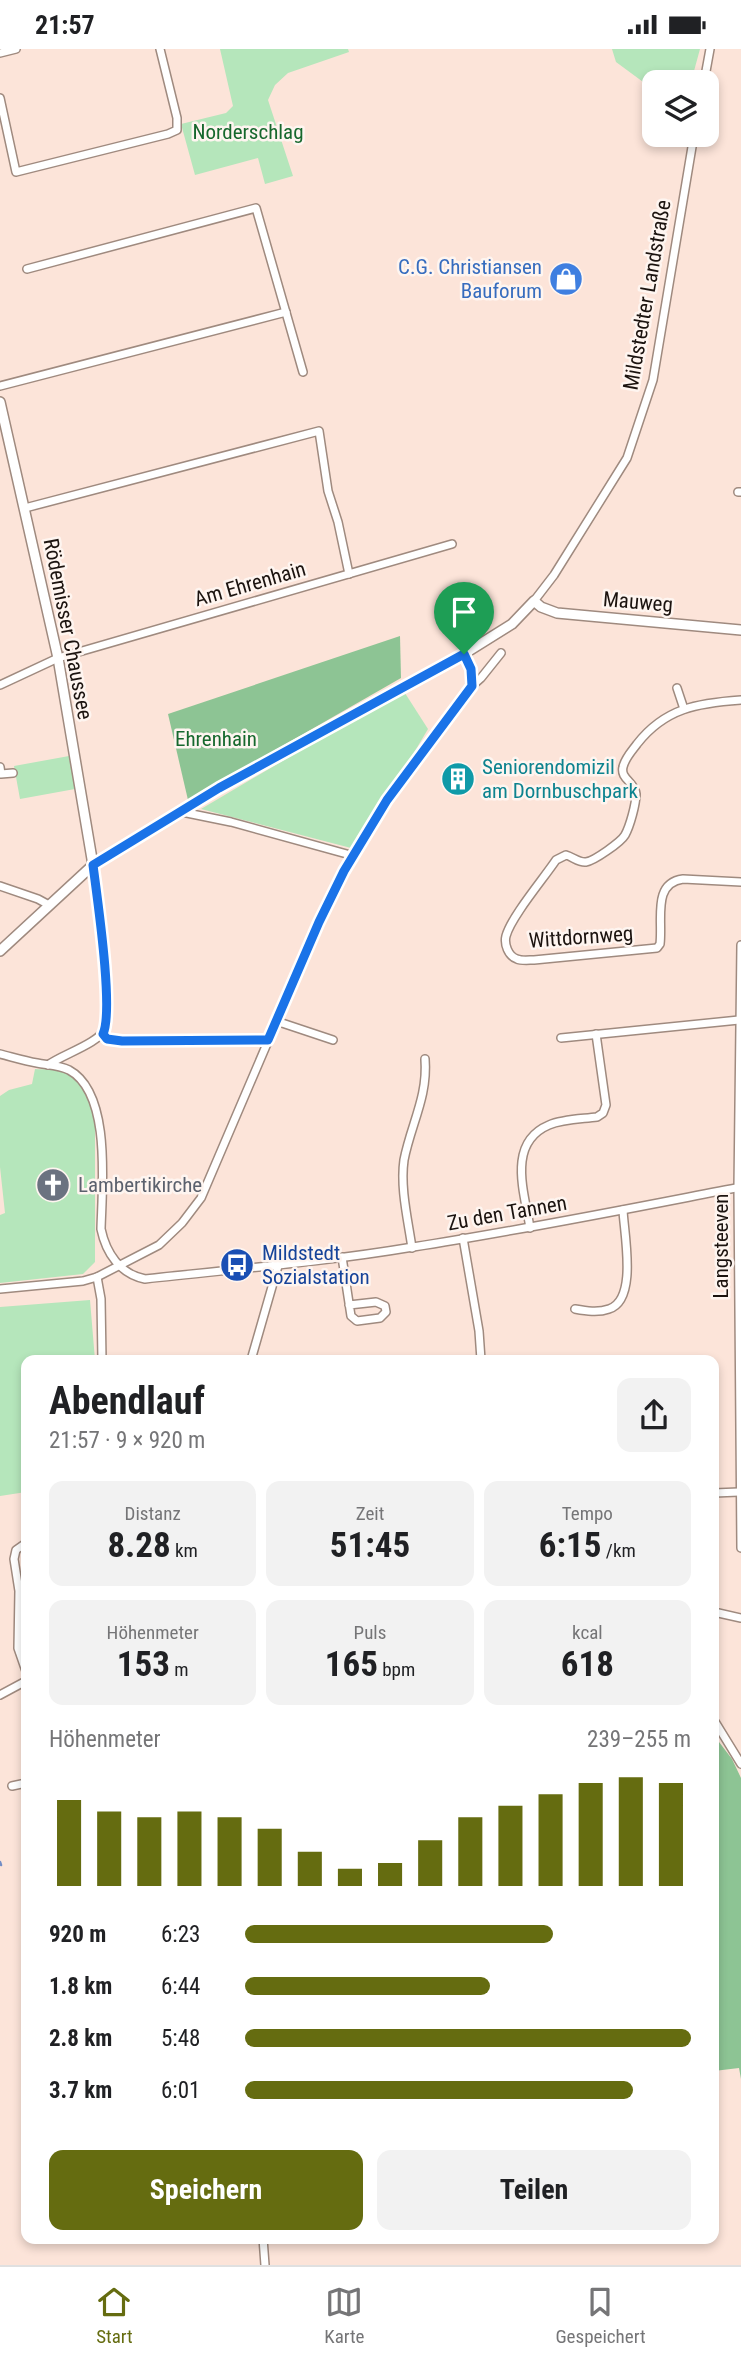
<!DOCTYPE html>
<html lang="de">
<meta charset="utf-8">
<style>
body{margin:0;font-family:"Roboto Condensed",sans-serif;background:#f2f2f2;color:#202124;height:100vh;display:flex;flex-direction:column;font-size:26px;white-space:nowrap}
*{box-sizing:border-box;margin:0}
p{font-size:23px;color:#757577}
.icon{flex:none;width:38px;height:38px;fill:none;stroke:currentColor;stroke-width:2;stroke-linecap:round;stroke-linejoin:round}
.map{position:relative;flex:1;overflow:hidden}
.panel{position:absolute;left:21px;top:1306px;width:698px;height:889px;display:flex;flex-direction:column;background:#fff;border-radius:14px;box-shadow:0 4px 10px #0003}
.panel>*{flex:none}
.fabs{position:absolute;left:642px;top:21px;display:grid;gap:14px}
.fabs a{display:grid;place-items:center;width:77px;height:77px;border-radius:14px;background:#fff;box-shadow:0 4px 10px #0003;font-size:35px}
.pin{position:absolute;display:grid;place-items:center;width:60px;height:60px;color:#fff;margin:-72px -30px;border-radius:50% 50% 50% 0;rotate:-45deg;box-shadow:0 0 7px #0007}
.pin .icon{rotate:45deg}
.round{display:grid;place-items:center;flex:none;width:74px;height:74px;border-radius:14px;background:#f2f2f2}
.overview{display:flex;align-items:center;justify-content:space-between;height:119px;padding:0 28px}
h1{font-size:38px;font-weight:700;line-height:52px}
.figures{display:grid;grid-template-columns:repeat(3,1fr);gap:10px;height:119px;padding:7px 28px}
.figures div{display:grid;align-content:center;border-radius:14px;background:#f2f2f2;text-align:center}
.figures b{font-size:35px;font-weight:700}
.figures small{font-size:19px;font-weight:400}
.figures p{font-size:19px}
.chart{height:196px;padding:14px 28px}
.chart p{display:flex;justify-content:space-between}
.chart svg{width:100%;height:126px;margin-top:7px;stroke:#656c10;stroke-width:6}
.primary-button{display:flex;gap:14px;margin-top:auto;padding:14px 28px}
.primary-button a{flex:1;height:80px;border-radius:14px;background:#656c10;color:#fff;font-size:28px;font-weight:700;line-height:80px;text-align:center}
.primary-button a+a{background:#f2f2f2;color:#202124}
ul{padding:0 28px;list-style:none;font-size:23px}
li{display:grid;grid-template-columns:112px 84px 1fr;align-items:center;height:52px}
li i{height:18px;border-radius:9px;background:#656c10}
.status{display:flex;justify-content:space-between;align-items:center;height:49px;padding:0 35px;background:#fff;direction:ltr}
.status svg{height:19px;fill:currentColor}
.tab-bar{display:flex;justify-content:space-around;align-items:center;height:98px;border-top:2px solid #e0e0e0;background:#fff;font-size:19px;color:#757577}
.tab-bar a{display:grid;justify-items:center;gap:4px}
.tab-bar .selected{color:#656c10}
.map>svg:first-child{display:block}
</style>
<div class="status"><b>21:57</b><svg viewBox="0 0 49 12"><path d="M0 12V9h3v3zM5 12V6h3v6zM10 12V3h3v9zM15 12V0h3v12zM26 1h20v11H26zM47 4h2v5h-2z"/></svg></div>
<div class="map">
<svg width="741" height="2216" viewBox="0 0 741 2216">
<rect width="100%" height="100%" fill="#fce4d9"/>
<g fill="#b5e6bb">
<polygon points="220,0 348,0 349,3 288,24 275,36 268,51 293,127 265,135 258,109 195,126 181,75 226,64 233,57"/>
<polygon points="612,0 700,0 691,33 654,33 654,41 616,13"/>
<polygon points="403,641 428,680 399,729 351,799 201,760"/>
<polygon points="69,707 75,740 20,750 14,717"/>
<path d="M35 1020C43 1021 55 1019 63 1022 84 1027 91 1052 95 1070V1213L83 1225 0 1234V1166L5 1164 0 1118V1047L9 1041 32 1035Z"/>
<polygon points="90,1251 95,1311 26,1311 26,1443 0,1447 0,1258"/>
</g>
<g fill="#8dc494">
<polygon points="400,587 401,629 188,751 168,665"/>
<polygon points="719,1693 732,1710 741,1729 741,2030 739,2019 714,2022 714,1696"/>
</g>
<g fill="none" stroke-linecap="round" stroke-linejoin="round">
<polyline stroke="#738dc5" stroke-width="2.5" points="0,1813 1,1816"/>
<g stroke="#9f8a7f" stroke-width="10">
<g id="minor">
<polyline points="0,4 16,0"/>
<polyline points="704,33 710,0"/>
<polyline points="0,49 16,123 168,85 177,81 177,69 160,0"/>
<polyline points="27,220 256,159 303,323"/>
<polyline points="0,337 286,263"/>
<polyline points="738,443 741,443"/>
<polyline points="25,459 319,382 328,442 338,473 349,525"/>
<polyline points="534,552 554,526 627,409 653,331 694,86"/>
<polyline points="0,636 58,609 452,495"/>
<polyline points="472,637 481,629 501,604"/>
<polyline points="677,639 684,660"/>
<path d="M741 651C698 654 665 659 637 695 632 702 625 709 623 718 620 730 635 733 636 745 636 755 630 777 625 786 621 793 594 812 586 813 579 814 573 808 566 806L556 811C544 829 511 868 506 887 504 895 508 907 517 910 521 912 529 911 534 911L657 899 660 895C663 871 652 834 683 830L741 833"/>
<polyline points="0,718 1,725 13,724"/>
<polyline points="182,763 231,773 354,807"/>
<polyline points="0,837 38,850 49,856"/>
<polyline points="741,896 738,1139 741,1499"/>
<polyline points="276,972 333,991"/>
<polyline points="103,985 107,990 122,992 268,991"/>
<polyline points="561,989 739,971"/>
<path d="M0 1005C12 1008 25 1012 37 1014 47 1016 59 1016 69 1021 112 1044 102 1139 101 1180 106 1204 120 1225 145 1230 234 1220 324 1213 413 1198 523 1181 632 1159 741 1138"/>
<path d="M48 1016C63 1005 98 995 106 979L104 908 93 816"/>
<path d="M530 1179C525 1145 506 1094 549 1076 563 1070 582 1070 597 1068L603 1064 606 1056 596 985"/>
<polyline points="463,1189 479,1282 481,1311"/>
<path d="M412 1199C408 1171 400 1139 404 1111 411 1075 428 1048 425 1010"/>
<polyline points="342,1208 351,1267 357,1272 380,1269 386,1263 385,1257 376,1253 349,1256"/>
<polyline points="97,1228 101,1250 102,1311"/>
<polyline points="0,1240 83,1232 97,1228 159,1196 182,1174 201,1149 319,873 344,822 387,751 472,637 471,620 464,605"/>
<path d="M575 1260C586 1262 598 1264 609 1260 638 1251 624 1185 623 1161"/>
<polyline points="251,1311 278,1217"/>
<polyline points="714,1444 739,1443"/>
<polyline points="26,1494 16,1501 14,1510 19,1542 18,1599 26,1622"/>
<polyline points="714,1563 741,1569"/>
<polyline points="0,1646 26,1632"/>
<polyline points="714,1671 741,1715"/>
<polyline points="12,1737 26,1734"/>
<polyline points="263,2189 265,2216"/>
</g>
</g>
<g stroke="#9f8a7f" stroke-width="12">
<g id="tertiary">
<polyline points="0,353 58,609 93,816"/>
<polyline points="0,902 93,816 219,739 464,605 512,575 534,552 541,558 557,564 741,581"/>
</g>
</g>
<use href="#minor" stroke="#fff" stroke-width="7"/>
<use href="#tertiary" stroke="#fff" stroke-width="9"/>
</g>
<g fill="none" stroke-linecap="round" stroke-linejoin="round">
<g stroke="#fff" stroke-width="14">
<path id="route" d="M464 605 471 620 472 637 387 751 344 822 319 873 268 991 122 992 107 990 103 985C114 961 97 848 93 816L219 739Z"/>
</g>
<use href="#route" stroke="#1a73e8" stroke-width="9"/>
</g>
<defs>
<g id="shop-disc" transform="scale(1.75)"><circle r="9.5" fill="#3f7fe0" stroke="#fef5f0"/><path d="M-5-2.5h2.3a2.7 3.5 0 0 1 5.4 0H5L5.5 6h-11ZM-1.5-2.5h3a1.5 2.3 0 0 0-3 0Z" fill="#fff"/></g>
<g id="building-disc" transform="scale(1.75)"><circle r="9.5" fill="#0f9aa8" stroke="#fef5f0"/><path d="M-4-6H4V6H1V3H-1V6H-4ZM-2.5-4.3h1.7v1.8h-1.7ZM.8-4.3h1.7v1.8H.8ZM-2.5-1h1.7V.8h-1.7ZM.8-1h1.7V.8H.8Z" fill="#fff"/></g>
<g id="church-disc" transform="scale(1.75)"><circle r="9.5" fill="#6b7280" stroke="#fef5f0"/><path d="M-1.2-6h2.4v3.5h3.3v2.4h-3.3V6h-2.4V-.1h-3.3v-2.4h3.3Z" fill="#fff"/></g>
<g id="bus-disc" transform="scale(1.75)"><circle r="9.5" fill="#1a4fb4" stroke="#fef5f0"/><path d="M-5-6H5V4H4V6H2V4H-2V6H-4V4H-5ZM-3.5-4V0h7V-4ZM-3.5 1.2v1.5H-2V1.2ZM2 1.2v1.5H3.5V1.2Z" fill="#fff"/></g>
</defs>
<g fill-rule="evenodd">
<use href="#shop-disc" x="566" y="230"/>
<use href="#building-disc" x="458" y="730"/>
<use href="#church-disc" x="53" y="1136"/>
<use href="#bus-disc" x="237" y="1216"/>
</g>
<g text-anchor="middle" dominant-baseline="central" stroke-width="5" stroke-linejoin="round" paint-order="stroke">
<g font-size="21" fill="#16682d" stroke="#fef5f0">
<text x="248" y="83">Norderschlag</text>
<text x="216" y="690">Ehrenhain</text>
</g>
<g font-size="21" fill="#366cbe" stroke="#fef5f0" text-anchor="end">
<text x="542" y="218">C.G. Christiansen<tspan x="542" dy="24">Bauforum</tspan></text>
</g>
<g font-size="21" fill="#1b130f" stroke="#fef5f0">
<text transform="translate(647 246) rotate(-80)">Mildstedter Landstraße</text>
<text transform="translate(250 535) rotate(-16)">Am Ehrenhain</text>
<text transform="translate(638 553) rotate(5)">Mauweg</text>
<text transform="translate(68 580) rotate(79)">Rödemisser Chaussee</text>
<text transform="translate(581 888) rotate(-4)">Wittdornweg</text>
<text transform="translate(507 1164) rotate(-10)">Zu den Tannen</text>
<text transform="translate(721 1197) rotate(-90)">Langsteeven</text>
</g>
<g font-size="21" fill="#0d838f" stroke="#fef5f0" text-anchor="start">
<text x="482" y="718">Seniorendomizil<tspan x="482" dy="24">am Dornbuschpark</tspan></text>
</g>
<g font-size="21" fill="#5b616d" stroke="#fef5f0" text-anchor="start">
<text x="78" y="1136">Lambertikirche</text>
</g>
<g font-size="21" fill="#164399" stroke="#fef5f0" text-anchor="start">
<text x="262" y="1204">Mildstedt<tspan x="262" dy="24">Sozialstation</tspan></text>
</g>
</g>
</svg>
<div class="fabs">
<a><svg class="icon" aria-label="layers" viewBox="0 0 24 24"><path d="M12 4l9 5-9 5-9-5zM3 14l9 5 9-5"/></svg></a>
</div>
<div class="pin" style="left:464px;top:605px;background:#1e9e55"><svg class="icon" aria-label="arrive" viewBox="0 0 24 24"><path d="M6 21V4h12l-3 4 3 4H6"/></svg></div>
<section class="panel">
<div class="overview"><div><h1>Abendlauf</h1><p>21:57 · 9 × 920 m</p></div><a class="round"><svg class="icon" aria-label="share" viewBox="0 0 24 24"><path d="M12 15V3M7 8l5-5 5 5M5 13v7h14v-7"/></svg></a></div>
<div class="figures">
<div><p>Distanz</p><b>8.28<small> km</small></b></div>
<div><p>Zeit</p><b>51:45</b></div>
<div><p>Tempo</p><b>6:15<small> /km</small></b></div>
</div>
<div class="figures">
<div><p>Höhenmeter</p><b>153<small> m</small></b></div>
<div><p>Puls</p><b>165<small> bpm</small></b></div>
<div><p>kcal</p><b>618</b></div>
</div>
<div class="chart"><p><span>Höhenmeter</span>239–255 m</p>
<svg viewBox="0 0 160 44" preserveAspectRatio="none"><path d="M5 44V14M15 44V18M25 44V20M35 44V18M45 44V20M55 44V24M65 44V32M75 44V38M85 44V36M95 44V28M105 44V20M115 44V16M125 44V12M135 44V8M145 44V6M155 44V8"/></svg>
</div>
<ul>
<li><b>920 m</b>6:23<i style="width:69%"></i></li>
<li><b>1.8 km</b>6:44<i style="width:55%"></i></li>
<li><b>2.8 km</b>5:48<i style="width:100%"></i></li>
<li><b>3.7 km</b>6:01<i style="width:87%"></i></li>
</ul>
<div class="primary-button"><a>Speichern</a><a>Teilen</a></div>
</section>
</div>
<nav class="tab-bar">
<a class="selected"><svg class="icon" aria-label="home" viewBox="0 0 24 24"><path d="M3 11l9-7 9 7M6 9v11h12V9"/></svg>Start</a>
<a><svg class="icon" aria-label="map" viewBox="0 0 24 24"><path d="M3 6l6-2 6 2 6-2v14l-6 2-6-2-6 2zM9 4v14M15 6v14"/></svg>Karte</a>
<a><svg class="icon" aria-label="saved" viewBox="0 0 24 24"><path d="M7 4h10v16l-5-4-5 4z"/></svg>Gespeichert</a>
</nav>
